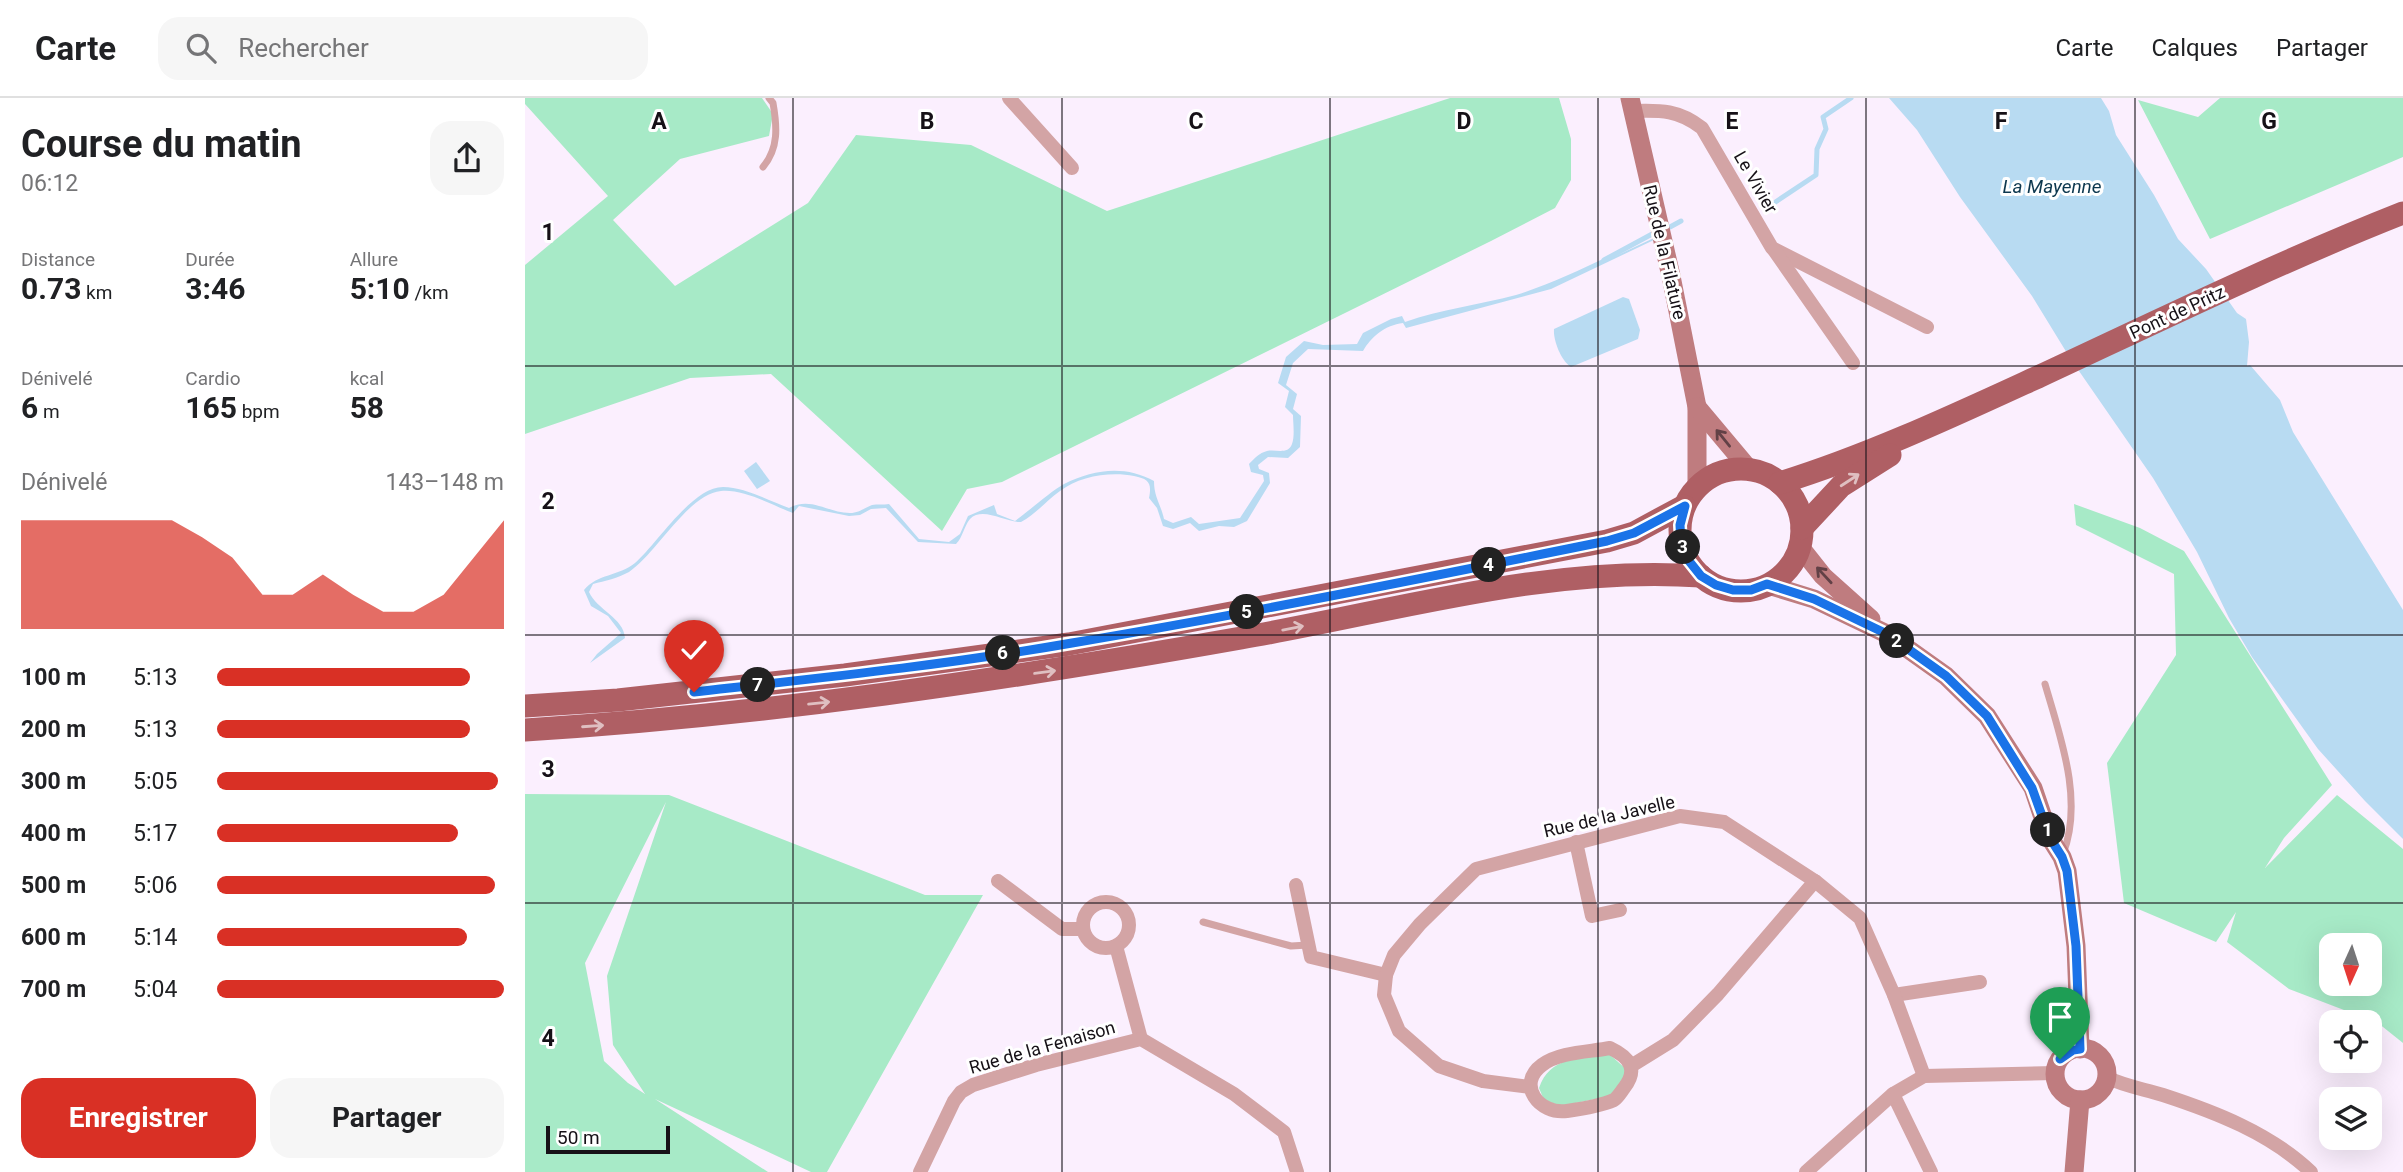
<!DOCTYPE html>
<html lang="fr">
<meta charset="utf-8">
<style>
body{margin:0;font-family:Roboto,sans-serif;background:#f6f6f6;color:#202124;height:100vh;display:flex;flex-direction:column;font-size:26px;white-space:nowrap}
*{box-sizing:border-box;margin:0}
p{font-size:23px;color:#757577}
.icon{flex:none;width:38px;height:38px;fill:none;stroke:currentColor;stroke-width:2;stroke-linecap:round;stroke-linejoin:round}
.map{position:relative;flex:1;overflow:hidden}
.side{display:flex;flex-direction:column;background:#fff;width:525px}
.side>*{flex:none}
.needle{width:46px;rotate:183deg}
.controls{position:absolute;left:1794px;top:835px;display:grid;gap:14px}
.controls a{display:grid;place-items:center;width:63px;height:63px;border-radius:14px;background:#fff;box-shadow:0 7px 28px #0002;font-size:35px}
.scale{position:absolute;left:21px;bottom:18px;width:124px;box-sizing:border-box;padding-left:7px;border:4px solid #161117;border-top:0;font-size:19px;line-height:24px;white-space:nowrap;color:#161117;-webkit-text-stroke:5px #fff;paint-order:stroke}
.pin{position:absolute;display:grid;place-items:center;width:60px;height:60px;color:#fff;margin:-72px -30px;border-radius:50% 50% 50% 0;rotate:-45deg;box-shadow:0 0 7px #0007}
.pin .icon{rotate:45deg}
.km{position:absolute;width:35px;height:35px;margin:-18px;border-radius:50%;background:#222;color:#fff;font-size:19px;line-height:35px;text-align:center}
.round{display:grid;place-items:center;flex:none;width:74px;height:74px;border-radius:21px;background:#f6f6f6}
.head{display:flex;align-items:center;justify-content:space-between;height:119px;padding:0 21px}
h1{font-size:38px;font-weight:700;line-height:52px}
.stats{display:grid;grid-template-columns:repeat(3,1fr);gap:10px;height:119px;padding:7px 21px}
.stats div{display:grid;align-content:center}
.stats b{font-size:30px;font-weight:700}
.stats small{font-size:19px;font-weight:400}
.stats p{font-size:19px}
.chart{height:196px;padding:14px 21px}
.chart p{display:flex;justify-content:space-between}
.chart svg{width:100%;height:126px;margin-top:7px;fill:#d93025;opacity:.7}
.button{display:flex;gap:14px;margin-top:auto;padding:14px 21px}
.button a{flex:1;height:80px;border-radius:21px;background:#d93025;color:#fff;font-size:28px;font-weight:700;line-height:80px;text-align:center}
.button a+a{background:#f6f6f6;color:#202124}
ul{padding:0 21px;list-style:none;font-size:23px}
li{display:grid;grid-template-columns:112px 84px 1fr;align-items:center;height:52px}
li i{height:18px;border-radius:9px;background:#d93025}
header{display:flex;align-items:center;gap:42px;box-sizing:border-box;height:98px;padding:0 35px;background:#fff;border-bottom:2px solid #e0e0e0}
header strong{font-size:33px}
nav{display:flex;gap:38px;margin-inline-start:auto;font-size:24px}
.search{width:490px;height:63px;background:#f6f6f6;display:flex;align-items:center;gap:18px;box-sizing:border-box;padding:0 24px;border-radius:21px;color:#757577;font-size:26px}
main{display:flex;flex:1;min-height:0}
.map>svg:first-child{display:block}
</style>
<header>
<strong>Carte</strong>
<div class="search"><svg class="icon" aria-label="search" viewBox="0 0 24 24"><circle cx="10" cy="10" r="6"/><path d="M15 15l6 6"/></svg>Rechercher</div>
<nav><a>Carte</a><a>Calques</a><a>Partager</a></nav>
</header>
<main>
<section class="side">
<div class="head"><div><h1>Course du matin</h1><p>06:12</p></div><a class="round"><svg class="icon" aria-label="share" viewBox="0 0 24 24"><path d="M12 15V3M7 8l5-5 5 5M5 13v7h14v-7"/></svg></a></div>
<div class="stats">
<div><p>Distance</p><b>0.73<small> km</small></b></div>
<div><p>Durée</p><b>3:46</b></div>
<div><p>Allure</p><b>5:10<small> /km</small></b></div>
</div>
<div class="stats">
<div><p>Dénivelé</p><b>6<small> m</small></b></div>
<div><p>Cardio</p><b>165<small> bpm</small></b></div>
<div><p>kcal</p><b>58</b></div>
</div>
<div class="chart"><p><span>Dénivelé</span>143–148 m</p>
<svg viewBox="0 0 160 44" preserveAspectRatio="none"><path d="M0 44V6L10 6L20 6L30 6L40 6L50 6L60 12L70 19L80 32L90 32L100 25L110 32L120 38L130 38L140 32L150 19L160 6V44z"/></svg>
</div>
<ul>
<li><b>100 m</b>5:13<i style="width:88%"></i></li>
<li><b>200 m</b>5:13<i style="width:88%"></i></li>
<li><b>300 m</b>5:05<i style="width:98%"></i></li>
<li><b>400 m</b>5:17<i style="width:84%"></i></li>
<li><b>500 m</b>5:06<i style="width:97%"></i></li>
<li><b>600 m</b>5:14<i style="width:87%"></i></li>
<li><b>700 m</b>5:04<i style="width:100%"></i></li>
</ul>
<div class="button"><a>Enregistrer</a><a>Partager</a></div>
</section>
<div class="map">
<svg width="1878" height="1074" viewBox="0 0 1878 1074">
<rect width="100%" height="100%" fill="#fbeffe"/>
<g fill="#a7eac7" fill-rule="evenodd">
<polygon points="0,0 237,0 248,16 244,38 155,61 88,122 150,188 283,105 331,37 446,47 582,113 925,0 1034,0 1046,41 1046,82 1030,110 966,143 477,384 442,391 417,433 246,276 165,280 0,336 0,167 83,98 0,6"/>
<polygon points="1695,0 1878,0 1878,59 1685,141 1613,2 1673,19"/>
<path d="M1549 406 1615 430 1659 453 1807 687 1759 740 1740 770 1812 697 1878 751V945L1853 925 1764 891 1702 844 1711 814 1691 844 1599 805 1582 665 1651 557 1649 476 1551 427ZM1806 847H1844V886H1806Z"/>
<path d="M0 696 144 697 400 797H458L302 1074H286L130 1001 243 1074H0ZM141 704 82 878 88 947 120 996 103 985 79 963 60 865Z"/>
<path d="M1083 955 1101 971 1099 983 1090 997 1036 1008 1019 1002 1014 990C1025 958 1054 961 1083 955Z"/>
</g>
<g fill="#b8dbf2">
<polygon points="1364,0 1576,0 1584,13 1591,37 1629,97 1653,141 1681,171 1712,215 1721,221 1724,244 1722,268 1725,267 1755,302 1768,334 1878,512 1878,741 1840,703 1793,651 1727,559 1704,520 1672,454 1628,380 1545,260 1507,198 1435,99 1392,32"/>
<path d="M1131 139V141L1026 191 881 230 878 225C860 227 846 239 838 253L783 251 768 265 761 287 772 296 768 311 776 318 775 349 763 360 743 359 733 367 734 371 744 375 745 385 722 423 709 429 694 428 674 433 665 425 648 431 638 428 632 410 624 400C627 385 624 381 609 378 586 373 554 378 535 393 521 403 511 416 496 424 481 425 458 408 445 421 439 428 438 439 431 446L393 444 361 410 346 411 335 417 324 418 274 408 268 415C247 407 219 391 196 393 163 396 132 455 104 474 93 480 80 483 68 486L64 494C72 512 99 520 100 540L65 565 72 556 96 535 83 518 66 508 59 492C72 476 94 478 110 465 132 446 167 389 198 389 220 389 244 403 264 410 286 398 303 415 325 415 334 415 339 410 347 407 352 406 359 407 364 406L394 441 424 444 435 436 443 418 469 407 472 416 490 423C504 413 526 393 539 386 569 371 600 367 629 383 629 399 636 407 639 421L648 425 666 419 674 426 715 420 739 383 738 377 726 374 724 366C730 360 734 355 742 353 751 351 763 357 767 346 770 338 768 325 768 317L760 309 764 293 753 285 761 259 779 243 798 247 832 246 838 235 866 221 877 218 880 224C916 211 954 207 991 197 1023 187 1053 173 1082 159V162Z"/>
<path d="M1098 199 1104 201 1115 232 1113 241 1046 269C1036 263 1028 242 1029 231Z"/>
<polygon points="231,364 245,383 232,391 219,373"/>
</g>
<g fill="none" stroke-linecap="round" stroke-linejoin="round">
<g stroke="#b8dbf2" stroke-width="5">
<polyline points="1240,111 1291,77 1292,51 1301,31 1298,19 1326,0"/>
<polyline points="1145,129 1156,123"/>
<polyline points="1079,162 1129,135"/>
</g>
<g stroke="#d3a4a5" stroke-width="7">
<path d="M238 69C254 50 252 28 248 5L244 0"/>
<path d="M1520 586C1535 638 1559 702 1538 756"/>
<polyline points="678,824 766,848 783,847"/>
</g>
<g stroke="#d3a4a5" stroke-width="14">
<polyline points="484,0 547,70"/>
<path d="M1108 13C1136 12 1154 12 1177 30L1247 150 1402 229"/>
<polyline points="1249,152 1328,265"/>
<polyline points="1051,744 1067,818 1095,812"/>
<polyline points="473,783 537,831 557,831"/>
<polyline points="771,787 786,859 861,877"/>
<circle cx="581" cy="827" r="23"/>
<polyline points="591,848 616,941"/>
<polyline points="1369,897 1455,884"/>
<path d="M1085 950C1104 959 1114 971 1099 990 1096 994 1093 999 1089 1002 1075 1008 1056 1011 1042 1013 1014 1017 991 986 1017 967 1034 954 1064 954 1085 950Z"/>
<polyline points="1106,968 1148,942 1193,896 1290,783"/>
<path d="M1581 979C1599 988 1619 991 1638 997 1690 1014 1745 1035 1786 1074"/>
<polyline points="1005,989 958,983 914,968 874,933 859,897 861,877 869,857 895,826 951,771 1155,718 1199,724 1290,783 1335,820 1369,897 1399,978"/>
<polyline points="1368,996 1406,1074"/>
<polyline points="395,1074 429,1003 436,994 448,987 511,967 616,941 709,996 759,1034 772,1074"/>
<polyline points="1281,1074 1368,996 1399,978 1530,975"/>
</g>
<g stroke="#bf7c7f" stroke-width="19">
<polyline points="1105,0 1146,178 1172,309 1172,389"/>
<polyline points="1172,309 1224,371"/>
<polyline points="1275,449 1298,478 1346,521"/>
<polyline points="1243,487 1289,501 1362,536 1421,578 1462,618 1508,690 1525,740 1537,759 1542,773 1551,848 1555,951"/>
<circle cx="1556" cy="976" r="26"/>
<polyline points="1549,1074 1555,1002"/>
</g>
<g stroke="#af5f64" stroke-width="23">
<circle cx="1216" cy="432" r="61"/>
<path d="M1255 385C1345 357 1430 317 1515 278 1635 222 1754 164 1878 115"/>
<polyline points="1277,430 1316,388 1365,357"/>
<polyline points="0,608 93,602 320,577 544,546 1082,443 1109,435 1159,408"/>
<path d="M0 632C241 617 479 582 716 540 868 514 1021 467 1176 478"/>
</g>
</g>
<defs><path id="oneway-shaft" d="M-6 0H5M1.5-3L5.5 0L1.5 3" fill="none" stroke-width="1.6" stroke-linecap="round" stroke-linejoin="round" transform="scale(1.75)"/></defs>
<g stroke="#624146">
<use href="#oneway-shaft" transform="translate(1198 340) rotate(-129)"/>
<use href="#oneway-shaft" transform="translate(1299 477) rotate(-133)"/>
</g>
<g stroke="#dfbfc1">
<use href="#oneway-shaft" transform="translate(1325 382) rotate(-33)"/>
<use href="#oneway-shaft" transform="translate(768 530) rotate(-11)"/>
<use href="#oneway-shaft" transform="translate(520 574) rotate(-8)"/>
<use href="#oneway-shaft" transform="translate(294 605) rotate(-6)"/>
<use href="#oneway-shaft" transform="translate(68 628) rotate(-4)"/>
</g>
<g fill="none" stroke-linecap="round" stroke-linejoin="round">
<g stroke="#fff" stroke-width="14">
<path id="route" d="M169 594C295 580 421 567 547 545 726 515 904 479 1082 443L1109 435 1160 408 1155 427 1156 446 1164 463 1176 478 1191 487 1208 492H1226L1242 486 1289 501 1362 536 1421 578 1462 618 1507 690 1525 740 1537 759 1542 773 1551 848 1555 951 1548 952 1535 961"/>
</g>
<use href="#route" stroke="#1a73e8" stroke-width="9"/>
</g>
<path fill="none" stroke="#161117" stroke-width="2" stroke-opacity="0.55" d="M268 0V1074M537 0V1074M805 0V1074M1073 0V1074M1341 0V1074M1610 0V1074M0 268H1878M0 537H1878M0 805H1878"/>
<g text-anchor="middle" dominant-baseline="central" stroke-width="6" stroke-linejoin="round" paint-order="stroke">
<g font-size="18" fill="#161117" stroke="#fff">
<text transform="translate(1231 84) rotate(60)">Le Vivier</text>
<text transform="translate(1140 154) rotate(77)">Rue de la Filature</text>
<text transform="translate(1652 214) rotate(-25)">Pont de Pritz</text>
<text transform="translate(1084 718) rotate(-13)">Rue de la Javelle</text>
<text transform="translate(517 949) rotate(-16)">Rue de la Fenaison</text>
</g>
<g font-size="19" font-style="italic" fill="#0d384f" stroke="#fff">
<text x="1527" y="88">La Mayenne</text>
</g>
</g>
<g font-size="23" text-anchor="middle" font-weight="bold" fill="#161117" stroke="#fff" stroke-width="6" stroke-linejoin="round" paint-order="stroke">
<text x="134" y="31">A</text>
<text x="402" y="31">B</text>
<text x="671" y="31">C</text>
<text x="939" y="31">D</text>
<text x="1207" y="31">E</text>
<text x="1476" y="31">F</text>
<text x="1744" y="31">G</text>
<text x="23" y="142">1</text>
<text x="23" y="411">2</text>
<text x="23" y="679">3</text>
<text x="23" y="948">4</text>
</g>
</svg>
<div class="controls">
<a><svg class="needle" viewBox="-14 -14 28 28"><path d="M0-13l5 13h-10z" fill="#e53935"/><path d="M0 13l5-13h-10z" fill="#757577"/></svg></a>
<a><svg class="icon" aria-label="locate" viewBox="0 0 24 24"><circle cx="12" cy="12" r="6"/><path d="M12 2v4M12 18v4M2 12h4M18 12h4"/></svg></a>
<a><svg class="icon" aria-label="layers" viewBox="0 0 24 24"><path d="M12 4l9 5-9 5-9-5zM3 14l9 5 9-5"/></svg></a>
</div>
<div class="scale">50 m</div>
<div class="pin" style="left:1535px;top:961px;background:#1e9e55"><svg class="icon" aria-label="arrive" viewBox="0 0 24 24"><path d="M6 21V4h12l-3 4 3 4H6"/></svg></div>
<div class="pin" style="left:169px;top:594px;background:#d93025"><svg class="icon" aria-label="check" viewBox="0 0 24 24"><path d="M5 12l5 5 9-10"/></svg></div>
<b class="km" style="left:1523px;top:732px">1</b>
<b class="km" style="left:1372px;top:543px">2</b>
<b class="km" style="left:1158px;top:449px">3</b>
<b class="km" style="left:964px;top:467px">4</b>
<b class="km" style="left:722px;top:514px">5</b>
<b class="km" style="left:478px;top:555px">6</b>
<b class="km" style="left:233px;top:587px">7</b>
</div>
</main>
